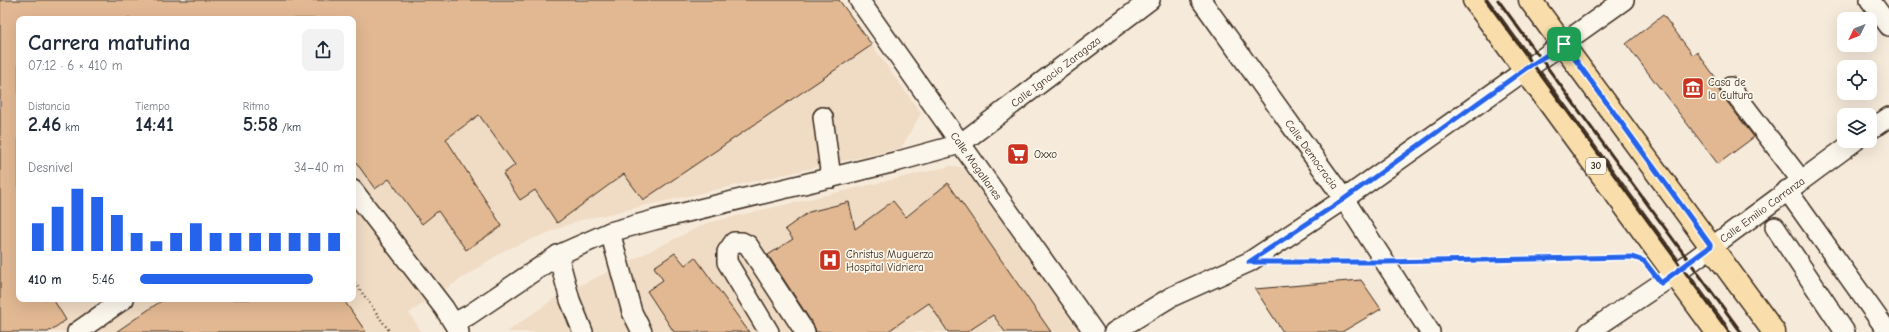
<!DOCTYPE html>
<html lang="es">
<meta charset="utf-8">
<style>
body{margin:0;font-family:"Comic Neue",sans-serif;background:#f2f2f3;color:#1f2937;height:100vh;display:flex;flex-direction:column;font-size:15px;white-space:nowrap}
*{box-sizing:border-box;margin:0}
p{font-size:13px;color:#747a83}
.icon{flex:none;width:22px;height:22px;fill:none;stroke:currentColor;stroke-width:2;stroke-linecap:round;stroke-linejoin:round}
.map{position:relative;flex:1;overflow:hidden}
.panel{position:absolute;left:16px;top:16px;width:340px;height:286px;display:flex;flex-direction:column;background:#fff;border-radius:8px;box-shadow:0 4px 16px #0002}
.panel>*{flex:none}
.needle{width:26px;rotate:227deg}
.tools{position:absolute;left:1837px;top:12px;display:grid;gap:8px}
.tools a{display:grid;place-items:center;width:40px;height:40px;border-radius:8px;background:#fff;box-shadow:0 4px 16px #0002;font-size:20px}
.pin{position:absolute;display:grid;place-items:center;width:34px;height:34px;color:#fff;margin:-17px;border-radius:8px;box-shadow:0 2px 6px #0006}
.round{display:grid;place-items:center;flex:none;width:42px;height:42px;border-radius:8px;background:#f2f2f3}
.headline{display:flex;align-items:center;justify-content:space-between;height:68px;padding:0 12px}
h1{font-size:22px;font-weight:800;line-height:30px}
.stats{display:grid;grid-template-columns:repeat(3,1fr);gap:6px;height:68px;padding:4px 12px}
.stats div{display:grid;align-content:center}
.stats b{font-size:20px;font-weight:800}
.stats small{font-size:11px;font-weight:400}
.stats p{font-size:11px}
.chart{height:112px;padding:8px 12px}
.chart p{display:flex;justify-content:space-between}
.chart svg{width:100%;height:72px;margin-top:4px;stroke:#2563eb;stroke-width:6}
ul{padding:0 12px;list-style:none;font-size:13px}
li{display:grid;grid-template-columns:64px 48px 1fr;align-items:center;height:30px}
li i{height:10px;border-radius:5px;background:#2563eb}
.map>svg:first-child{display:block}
</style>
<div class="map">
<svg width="1889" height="332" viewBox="0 0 1889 332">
<rect width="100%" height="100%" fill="#f6eada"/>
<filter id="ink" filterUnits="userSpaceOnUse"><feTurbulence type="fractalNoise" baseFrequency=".025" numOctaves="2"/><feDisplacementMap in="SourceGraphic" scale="8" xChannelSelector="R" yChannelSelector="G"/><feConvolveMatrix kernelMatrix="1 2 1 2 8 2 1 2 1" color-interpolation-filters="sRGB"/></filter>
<g filter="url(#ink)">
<g fill="#f0dbc4" fill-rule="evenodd">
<path d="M0 0H839L921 113 901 148 577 221 505 250 409 313 422 332H0ZM19 19H353V299H19Z"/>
<polygon points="951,166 961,167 973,178 1079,332 507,332 555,298 707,223"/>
</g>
<g fill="#e1b892" stroke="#3b2a1e">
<polygon points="0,0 839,0 872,45 643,200 624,174 557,223 535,190 520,200 503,174 515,165 479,115 446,139 502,226 466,250 438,211 422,224 389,179 375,189 353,158 353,19 19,19 19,299 53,299 66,320 48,332 0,332"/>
<polygon points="1663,15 1693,55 1697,52 1716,78 1713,80 1721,94 1754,137 1718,164 1626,44"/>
<polygon points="948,183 1051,332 1005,332 993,315 967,332 948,332 929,303 887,332 816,332 814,326 768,255 793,239 785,229 809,212 849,202 855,229 893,201 906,217"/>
<polygon points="675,253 685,265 695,257 749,332 674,332 647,291 663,280 654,267"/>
<polygon points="1361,280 1381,309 1342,332 1283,332 1255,289"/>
<polygon points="164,299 343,299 366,332 116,332"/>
</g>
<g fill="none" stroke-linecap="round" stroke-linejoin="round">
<g stroke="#3b2a1e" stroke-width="22">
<g id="minor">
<path id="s1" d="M859 0 1094 332"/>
<path id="s2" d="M1201 0 1344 199 1430 332"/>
<polyline points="1870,0 1889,26"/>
<polyline points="1730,87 1801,180"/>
<polyline points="823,117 831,178"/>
<polyline points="1870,130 1889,117"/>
<polyline points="353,190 444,308 459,332"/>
<polyline points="1787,190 1888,332"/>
<polyline points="1775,227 1845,332"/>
<polyline points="610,232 632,312 642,332"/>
<polyline points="558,255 570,300 583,332"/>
<path id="s3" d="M454 323 469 315 558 255 610 232 654 220 895 162 960 144 1150 0"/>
<polyline points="77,332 124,299"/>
<polyline points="769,332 727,262 727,252 734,242 742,242 748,245 805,332"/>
<polyline points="1114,332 1171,297 1249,262 1344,199 1624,0"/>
<path id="s4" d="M1589 332 1675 274 1855 141"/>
</g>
</g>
<g stroke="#3b2a1e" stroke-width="25">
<g id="major">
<polyline points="1474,0 1717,332"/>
<polyline points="1530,0 1774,332"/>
</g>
</g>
<g stroke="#3b2a1e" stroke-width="2.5" stroke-dasharray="1 3" stroke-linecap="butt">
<polyline points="1283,262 1362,262"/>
<polyline points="1407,262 1632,257 1638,259"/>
<polyline points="353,280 390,332"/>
</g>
<use href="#minor" stroke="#fbf7ec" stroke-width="19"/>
<use href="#major" stroke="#f9deab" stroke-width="22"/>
<g stroke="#3b2a1e" stroke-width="3">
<polyline points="1486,0 1729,332"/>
<polyline points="1498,0 1741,332"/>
</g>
</g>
</g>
<g fill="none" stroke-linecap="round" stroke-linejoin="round" filter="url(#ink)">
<g stroke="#fff" stroke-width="8">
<polygon id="route" points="1564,44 1711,246 1661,283 1644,261 1632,257 1385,262 1249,262 1344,199 1525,69"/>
</g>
<use href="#route" stroke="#2563eb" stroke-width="5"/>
</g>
<defs>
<g id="museum-square" transform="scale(1.15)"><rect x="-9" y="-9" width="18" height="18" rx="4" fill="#c8321e" stroke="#fbf7ec"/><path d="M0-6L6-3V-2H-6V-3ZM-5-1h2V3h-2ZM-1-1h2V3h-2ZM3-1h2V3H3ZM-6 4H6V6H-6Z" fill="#fff"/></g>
<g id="supermarket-square" transform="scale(1.15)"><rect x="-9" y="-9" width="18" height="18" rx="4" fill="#c8321e" stroke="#fbf7ec"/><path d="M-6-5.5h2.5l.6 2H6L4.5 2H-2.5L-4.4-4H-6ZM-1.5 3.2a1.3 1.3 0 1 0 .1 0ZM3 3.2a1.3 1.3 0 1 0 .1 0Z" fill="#fff"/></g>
<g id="hospital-square" transform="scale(1.15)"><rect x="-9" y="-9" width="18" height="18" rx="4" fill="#c8321e" stroke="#fbf7ec"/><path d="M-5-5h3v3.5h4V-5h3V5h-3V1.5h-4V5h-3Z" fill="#fff"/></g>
</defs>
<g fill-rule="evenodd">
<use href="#museum-square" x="1693" y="88"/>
<use href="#supermarket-square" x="1018" y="154"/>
<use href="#hospital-square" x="830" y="260"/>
</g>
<g text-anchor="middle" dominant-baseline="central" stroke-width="3.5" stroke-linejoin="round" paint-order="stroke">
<rect fill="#fbf7ec" stroke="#75685c" stroke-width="1" x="1586" y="158" width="20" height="16" rx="3"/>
<g font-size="10" font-weight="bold" fill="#3b2a1e">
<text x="1596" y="166">30</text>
</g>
<g font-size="11" fill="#3b2a1e" stroke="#fbf7ec">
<text stroke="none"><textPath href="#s3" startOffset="662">Calle Ignacio Zaragoza</textPath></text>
<text stroke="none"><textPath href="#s2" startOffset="190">Calle Democracia</textPath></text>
<text stroke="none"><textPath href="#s1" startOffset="203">Calle Magallanes</textPath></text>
<text stroke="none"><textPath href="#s4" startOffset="212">Calle Emilio Carranza</textPath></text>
</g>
<g font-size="11" fill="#3b2a1e" stroke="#fbf7ec" text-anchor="start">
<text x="1708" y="82">Casa de<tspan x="1708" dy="13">la Cultura</tspan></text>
<text x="1034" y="154">Oxxo</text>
<text x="846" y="254">Christus Muguerza<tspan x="846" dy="13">Hospital Vidriera</tspan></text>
</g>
</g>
</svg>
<div class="tools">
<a><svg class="needle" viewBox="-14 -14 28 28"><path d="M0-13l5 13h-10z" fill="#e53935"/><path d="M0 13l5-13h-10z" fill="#747a83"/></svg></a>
<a><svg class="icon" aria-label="locate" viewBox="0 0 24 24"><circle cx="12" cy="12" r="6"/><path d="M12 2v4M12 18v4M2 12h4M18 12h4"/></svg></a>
<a><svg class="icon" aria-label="layers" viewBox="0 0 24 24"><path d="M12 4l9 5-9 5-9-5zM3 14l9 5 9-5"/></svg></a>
</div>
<div class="pin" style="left:1564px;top:44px;background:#1e9e55"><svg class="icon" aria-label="arrive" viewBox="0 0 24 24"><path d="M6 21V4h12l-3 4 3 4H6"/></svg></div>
<section class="panel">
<div class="headline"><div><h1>Carrera matutina</h1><p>07:12 · 6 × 410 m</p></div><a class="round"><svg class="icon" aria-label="share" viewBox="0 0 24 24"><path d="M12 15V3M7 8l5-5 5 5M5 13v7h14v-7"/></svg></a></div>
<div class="stats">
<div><p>Distancia</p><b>2.46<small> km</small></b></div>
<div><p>Tiempo</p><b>14:41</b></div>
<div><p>Ritmo</p><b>5:58<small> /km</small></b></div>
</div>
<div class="chart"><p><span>Desnivel</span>34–40 m</p>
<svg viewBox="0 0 160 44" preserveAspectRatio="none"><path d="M5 44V27M15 44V17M25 44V6M35 44V11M45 44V22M55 44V33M65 44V38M75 44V33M85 44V27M95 44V33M105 44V33M115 44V33M125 44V33M135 44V33M145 44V33M155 44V33"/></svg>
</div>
<ul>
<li><b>410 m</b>5:46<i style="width:85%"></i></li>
</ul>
</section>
</div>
